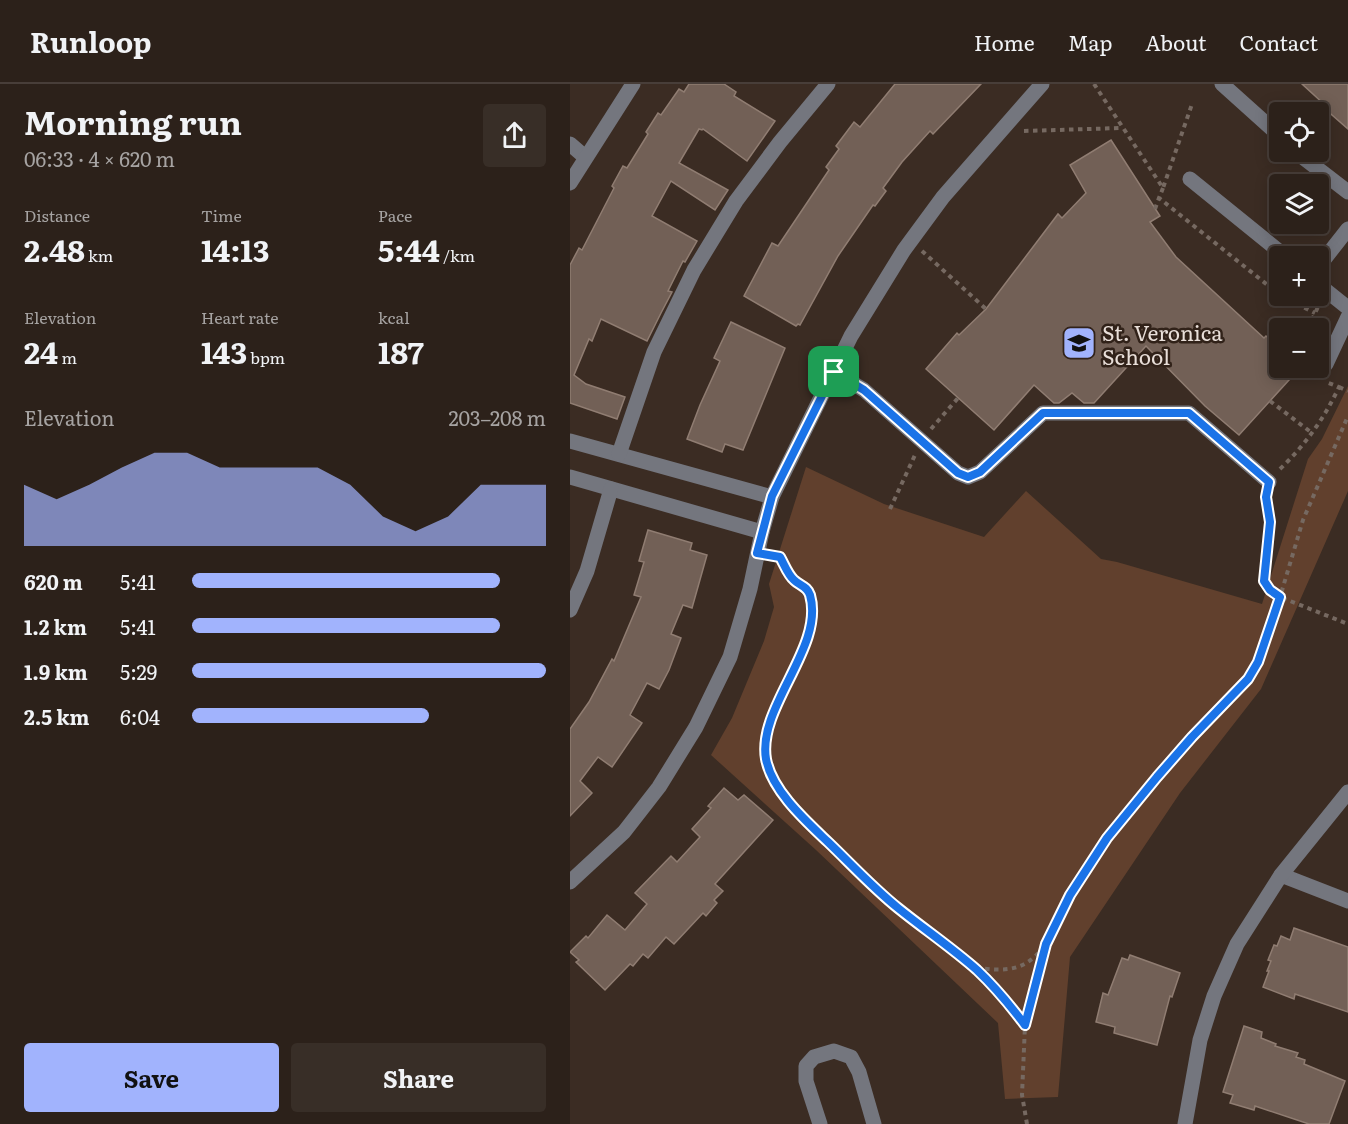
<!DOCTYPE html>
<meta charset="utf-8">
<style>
body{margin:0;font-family:Literata,serif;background:#382e27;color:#f1f3f6;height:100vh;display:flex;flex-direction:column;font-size:22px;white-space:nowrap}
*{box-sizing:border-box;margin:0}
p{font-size:20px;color:#a6a3a2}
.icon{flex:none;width:33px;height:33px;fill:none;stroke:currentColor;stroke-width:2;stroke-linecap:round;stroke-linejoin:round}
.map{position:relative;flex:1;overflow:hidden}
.sheet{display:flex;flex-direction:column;background:#2c211a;width:570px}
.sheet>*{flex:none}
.controls{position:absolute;left:699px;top:18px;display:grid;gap:12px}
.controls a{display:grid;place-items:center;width:60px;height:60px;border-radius:6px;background:#2c211a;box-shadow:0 3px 15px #0003,0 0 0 2px #483e39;font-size:30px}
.pin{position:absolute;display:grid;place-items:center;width:51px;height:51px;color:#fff;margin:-26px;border-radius:12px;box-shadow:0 3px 9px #0006}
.round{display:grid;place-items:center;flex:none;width:63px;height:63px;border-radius:6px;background:#382e27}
.summary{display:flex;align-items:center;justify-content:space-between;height:102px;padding:0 24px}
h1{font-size:33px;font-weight:700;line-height:45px}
.stats{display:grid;grid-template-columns:repeat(3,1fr);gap:9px;height:102px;padding:6px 24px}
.stats div{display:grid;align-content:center}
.stats b{font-size:30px;font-weight:700}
.stats small{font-size:16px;font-weight:400}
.stats p{font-size:16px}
.chart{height:168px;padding:12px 24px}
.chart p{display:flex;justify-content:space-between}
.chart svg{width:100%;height:108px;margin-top:6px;fill:#a1b3fd;opacity:.7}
.primary-button{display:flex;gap:12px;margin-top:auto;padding:12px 24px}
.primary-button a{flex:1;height:69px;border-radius:6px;background:#a1b3fd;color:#111;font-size:24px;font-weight:700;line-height:69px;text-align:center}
.primary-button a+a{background:#382e27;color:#f1f3f6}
ul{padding:0 24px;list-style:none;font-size:20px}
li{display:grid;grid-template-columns:96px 72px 1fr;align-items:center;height:45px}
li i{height:15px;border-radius:8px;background:#a1b3fd}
header{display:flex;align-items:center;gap:36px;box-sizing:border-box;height:84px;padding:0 30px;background:#2c211a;border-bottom:2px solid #483e39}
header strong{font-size:28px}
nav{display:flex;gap:33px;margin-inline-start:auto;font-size:21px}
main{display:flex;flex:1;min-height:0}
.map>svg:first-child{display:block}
</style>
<header>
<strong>Runloop</strong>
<nav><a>Home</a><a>Map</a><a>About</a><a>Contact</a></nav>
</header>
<main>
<section class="sheet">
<div class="summary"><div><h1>Morning run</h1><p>06:33 · 4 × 620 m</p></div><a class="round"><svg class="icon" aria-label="share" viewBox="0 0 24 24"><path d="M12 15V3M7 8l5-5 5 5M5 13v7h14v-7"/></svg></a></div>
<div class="stats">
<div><p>Distance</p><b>2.48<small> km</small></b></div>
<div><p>Time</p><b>14:13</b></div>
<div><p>Pace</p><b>5:44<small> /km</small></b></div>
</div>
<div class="stats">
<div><p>Elevation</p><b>24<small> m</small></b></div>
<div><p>Heart rate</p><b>143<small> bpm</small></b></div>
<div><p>kcal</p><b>187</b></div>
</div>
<div class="chart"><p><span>Elevation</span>203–208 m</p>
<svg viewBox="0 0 160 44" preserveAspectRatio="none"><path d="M0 44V19L10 25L20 19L30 12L40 6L50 6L60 12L70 12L80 12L90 12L100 19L110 32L120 38L130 32L140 19L150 19L160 19V44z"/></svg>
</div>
<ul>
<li><b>620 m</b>5:41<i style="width:87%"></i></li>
<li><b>1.2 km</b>5:41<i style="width:87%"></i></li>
<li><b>1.9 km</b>5:29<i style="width:100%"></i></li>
<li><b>2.5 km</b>6:04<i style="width:67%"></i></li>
</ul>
<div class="primary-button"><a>Save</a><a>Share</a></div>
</section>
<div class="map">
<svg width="778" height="1040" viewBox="0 0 778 1040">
<rect width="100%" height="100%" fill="#3b2c23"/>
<polygon fill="#61402d" points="778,302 778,407 691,605 610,709 500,873 488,1013 435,1015 428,939 246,766 141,671 162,634 194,557 204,523 199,500 236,383 314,420 414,453 456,407 531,475 547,478 692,520 738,375 752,355"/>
<g fill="#726056" stroke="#907d72" stroke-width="1.5">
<polygon points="119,0 154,0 166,8 164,12 205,37 177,77 133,45 132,46 129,45 109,79 158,106 145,126 101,97 82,132 127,157 115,178 113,177 98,207 102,208 91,229 77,257 31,235 22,257 19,255 4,291 16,300 55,313 47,335 0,319 0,181 9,164 12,166 44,104 42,102 53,82 57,84 78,50 76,48 88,29 91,31 109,5 114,8"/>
<polygon points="325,0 411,0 363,50 360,47 332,78 313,104 316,107 305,122 303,121 268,172 230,241 228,240 226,242 174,212 202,159 208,162 259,86 256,83 269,65 266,62 284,38 290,43"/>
<polygon points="732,0 778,0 778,45 754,24 756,22"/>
<polygon points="541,56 590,132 580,138 606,173 694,254 696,252 710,264 710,284 730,284 669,351 635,322 576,262 524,319 514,319 502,309 489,319 484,319 464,301 424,346 356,285 387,249 389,251 416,225 488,130 492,134 516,109 500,81"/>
<polygon points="161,238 215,264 173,366 155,360 152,368 117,355 130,321 150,277 144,274"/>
<polygon points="78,446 122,459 120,466 137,471 122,524 113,521 101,550 111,554 99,586 89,605 77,599 60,631 72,639 42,683 28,673 10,697 22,709 0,732 0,645 19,618 42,575 44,577 71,513 64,511 74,478 69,477"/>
<polygon points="154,704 168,716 174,711 203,736 145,800 153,807 144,816 147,819 136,832 133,829 104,860 96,853 78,874 73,870 63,882 60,880 35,906 6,878 9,876 0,868 16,852 18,854 37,831 55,846 77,820 65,809 101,772 107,778 130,753 122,745 141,724 138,722"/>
<polygon points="724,844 778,863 778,928 725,910 724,915 693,903 699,887 697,887 701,877 698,876 704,861 707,862 711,852 720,856"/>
<polygon points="560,871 610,889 602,913 600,912 587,961 544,949 545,943 526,938 533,909 538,911 552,874 558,876"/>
<polygon points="674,942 692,948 691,954 706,960 705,962 728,969 726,973 735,976 734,980 775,997 759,1040 739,1040 685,1022 684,1026 660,1019 663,1011 653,1008"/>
</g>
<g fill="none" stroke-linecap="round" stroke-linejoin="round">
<g stroke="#766961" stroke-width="4" stroke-dasharray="4.5 4.5" stroke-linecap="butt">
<polyline points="524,0 593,104 622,20"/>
<polyline points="454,47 551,44"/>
<polyline points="593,104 589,114 710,211"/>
<polyline points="585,125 589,114"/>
<polyline points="352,167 416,225"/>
<polyline points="710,212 745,229"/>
<polyline points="738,244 748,223"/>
<polyline points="769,303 778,307"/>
<polyline points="700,317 742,349"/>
<polyline points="361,345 388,314"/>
<path d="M710 385C735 361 754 335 769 303L756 298"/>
<polyline points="697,415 700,438 694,497 700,506 710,513 778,540"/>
<polyline points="320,425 345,371"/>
<path d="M203 472 210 473C214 480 218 491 224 496 230 502 237 502 240 511 255 563 187 623 196 675 201 706 236 737 258 758 281 780 303 804 328 824 353 845 382 863 406 886 425 902 440 921 455 941"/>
<path d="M406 884C437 887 453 888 474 863"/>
<polyline points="457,1040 452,1011 455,941 476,860 500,811 537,755 622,653 678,595 688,578 699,550 733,436 778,332"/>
</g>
<g stroke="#74767e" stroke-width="15">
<polyline points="652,0 710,52"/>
<polyline points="0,60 15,73"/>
<polyline points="726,68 778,108"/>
<polyline points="620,95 715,172"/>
<polyline points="0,99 63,0"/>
<polyline points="748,183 778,145"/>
<polyline points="748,200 778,224"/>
<polyline points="756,280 778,233"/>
<polyline points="264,288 294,306 388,389 398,393 410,388 473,329 619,329 699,398"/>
<polyline points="0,357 202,413"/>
<polyline points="49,370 84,268 124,186 166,117 210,58 258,0"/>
<polyline points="0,393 192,448"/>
<polyline points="0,526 17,487 41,405"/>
<polyline points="711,791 778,817"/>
<polyline points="0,798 54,748 89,703 126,643 160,573 180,505 192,448 202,413 281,252 334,166 373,113 472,0"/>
<polyline points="250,1040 236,997 236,982 244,973 264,967 281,973 289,988 304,1040"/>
<polyline points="615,1040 630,956 644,912 667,860 711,791 778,708"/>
</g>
</g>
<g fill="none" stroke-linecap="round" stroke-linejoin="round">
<g stroke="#fff" stroke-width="12">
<path id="route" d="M264 288 294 306 388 389 398 393 410 388 473 329H619L699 398 696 413 700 438 694 497 700 506 710 513 688 578 678 595 622 653 587 693 537 754 500 811 476 860 455 941C440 921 425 903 407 886 382 864 354 845 328 824 303 804 281 780 258 758 236 737 202 707 196 675 187 623 255 563 240 511 237 502 230 502 224 496 218 491 214 480 210 473L187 469 202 412Z"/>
</g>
<use href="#route" stroke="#1a73e8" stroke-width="8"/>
</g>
<defs>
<g id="school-square" transform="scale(1.725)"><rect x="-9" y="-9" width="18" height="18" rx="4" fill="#a1b3fd" stroke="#312219"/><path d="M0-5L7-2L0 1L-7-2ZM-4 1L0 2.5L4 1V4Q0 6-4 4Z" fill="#111"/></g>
</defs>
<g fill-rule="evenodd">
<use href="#school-square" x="509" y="259"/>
</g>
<g text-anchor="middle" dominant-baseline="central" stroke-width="5" stroke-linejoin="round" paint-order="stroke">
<g font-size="21" fill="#e9dfd9" stroke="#312219" text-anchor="start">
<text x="532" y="247">St. Veronica<tspan x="532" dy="24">School</tspan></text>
</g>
</g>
</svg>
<div class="controls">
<a><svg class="icon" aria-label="locate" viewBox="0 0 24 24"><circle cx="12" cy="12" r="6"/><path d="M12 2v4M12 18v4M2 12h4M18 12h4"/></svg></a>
<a><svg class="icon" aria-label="layers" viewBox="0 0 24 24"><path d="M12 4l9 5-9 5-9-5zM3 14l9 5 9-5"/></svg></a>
<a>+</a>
<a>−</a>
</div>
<div class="pin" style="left:264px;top:288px;background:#1e9e55"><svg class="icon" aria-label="arrive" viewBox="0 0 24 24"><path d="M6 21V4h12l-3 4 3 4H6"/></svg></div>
</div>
</main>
